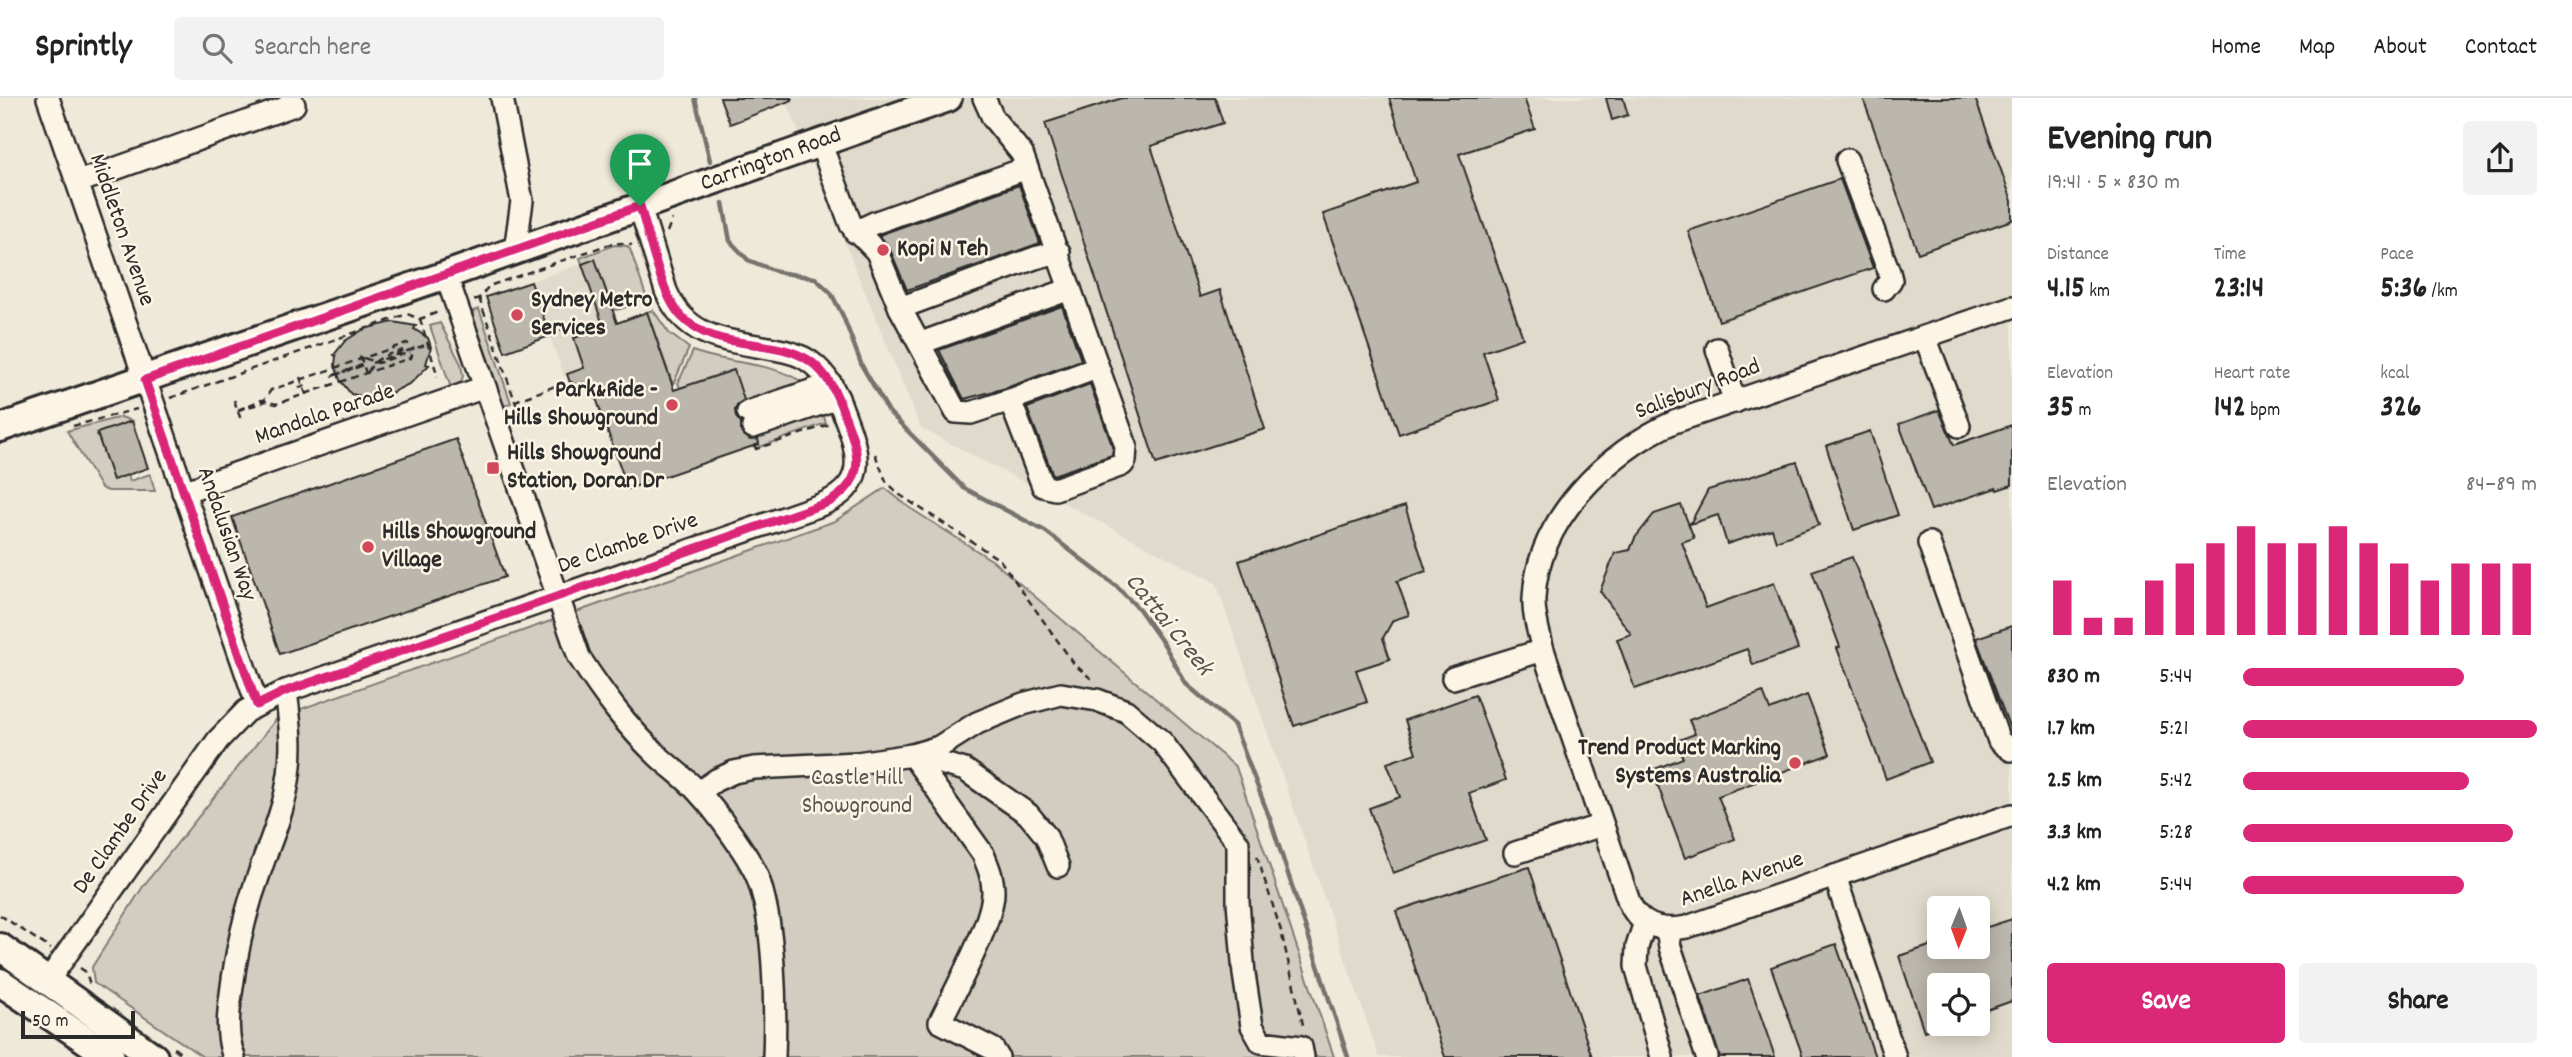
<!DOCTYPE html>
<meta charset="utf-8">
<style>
body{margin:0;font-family:Dekko,sans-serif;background:#f2f2f2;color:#222;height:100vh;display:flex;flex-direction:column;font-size:26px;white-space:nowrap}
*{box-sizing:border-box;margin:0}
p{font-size:23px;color:#767676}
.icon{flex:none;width:38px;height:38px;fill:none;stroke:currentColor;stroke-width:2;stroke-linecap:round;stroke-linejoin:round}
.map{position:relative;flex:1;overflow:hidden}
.side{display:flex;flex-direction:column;background:#fff;width:560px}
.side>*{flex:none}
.needle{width:46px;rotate:181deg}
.fabs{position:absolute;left:1927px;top:798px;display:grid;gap:14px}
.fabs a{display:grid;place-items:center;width:63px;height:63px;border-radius:7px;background:#fff;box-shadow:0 4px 18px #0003;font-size:35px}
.scale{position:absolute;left:21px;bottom:18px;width:114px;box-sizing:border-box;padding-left:7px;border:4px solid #2b2b2b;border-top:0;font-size:19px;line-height:24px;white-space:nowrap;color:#2b2b2b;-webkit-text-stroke:5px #fcf5e5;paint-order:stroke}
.pin{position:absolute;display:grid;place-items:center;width:60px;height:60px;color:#fff;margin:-72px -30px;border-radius:50% 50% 50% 0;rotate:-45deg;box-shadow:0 0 7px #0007}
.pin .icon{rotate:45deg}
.round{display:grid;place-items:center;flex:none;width:74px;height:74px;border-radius:7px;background:#f2f2f2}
.headline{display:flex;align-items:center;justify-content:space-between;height:119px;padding:0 35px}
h1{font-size:38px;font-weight:800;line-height:52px}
.stats{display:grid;grid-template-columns:repeat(3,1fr);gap:10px;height:119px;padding:7px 35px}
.stats div{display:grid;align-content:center}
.stats b{font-size:30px;font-weight:800}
.stats small{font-size:19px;font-weight:400}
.stats p{font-size:19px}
.chart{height:196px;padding:14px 35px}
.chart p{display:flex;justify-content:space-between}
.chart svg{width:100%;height:126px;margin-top:7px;stroke:#db2777;stroke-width:6}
.action{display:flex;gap:14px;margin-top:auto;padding:14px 35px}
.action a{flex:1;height:80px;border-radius:7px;background:#db2777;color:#fff;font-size:28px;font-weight:800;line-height:80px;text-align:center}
.action a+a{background:#f2f2f2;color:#222}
ul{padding:0 35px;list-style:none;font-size:23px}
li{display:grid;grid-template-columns:112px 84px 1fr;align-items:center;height:52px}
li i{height:18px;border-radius:9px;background:#db2777}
header{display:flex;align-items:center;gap:42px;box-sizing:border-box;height:98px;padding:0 35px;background:#fff;border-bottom:2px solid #e0e0e0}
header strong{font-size:33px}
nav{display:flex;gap:38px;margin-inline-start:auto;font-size:24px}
.search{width:490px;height:63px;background:#f2f2f2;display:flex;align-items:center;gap:18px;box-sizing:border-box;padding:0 24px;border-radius:7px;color:#767676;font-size:26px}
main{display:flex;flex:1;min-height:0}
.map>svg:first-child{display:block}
</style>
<header>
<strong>Sprintly</strong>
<div class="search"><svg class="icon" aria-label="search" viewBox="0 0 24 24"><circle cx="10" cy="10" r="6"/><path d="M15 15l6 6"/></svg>Search here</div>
<nav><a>Home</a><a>Map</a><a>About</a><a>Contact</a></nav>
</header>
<main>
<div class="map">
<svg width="2012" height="959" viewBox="0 0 2012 959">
<rect width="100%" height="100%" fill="#efe9da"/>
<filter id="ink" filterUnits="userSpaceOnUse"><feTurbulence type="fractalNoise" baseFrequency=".0143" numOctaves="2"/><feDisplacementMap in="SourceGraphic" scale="14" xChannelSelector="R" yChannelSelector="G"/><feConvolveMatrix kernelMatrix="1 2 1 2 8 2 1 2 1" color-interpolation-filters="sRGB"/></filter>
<g filter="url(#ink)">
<g fill="#e0dacc" fill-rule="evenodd">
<path d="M785 0H2012V959H1379L1216 485 921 330ZM1939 810H1978V849H1939ZM1939 887H1978V926H1939Z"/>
<polygon points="595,161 617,225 574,240 584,270 564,278 550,239 505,254 486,199"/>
</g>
<g fill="#d2cdc0" stroke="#7e7c76" stroke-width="2">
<path d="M614 147 627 148 630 151 646 198C635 205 626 211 613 212L595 162 582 166 580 160Z"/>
<polygon points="479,211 511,305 504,308 474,220 473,213"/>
<polygon points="653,212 669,235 689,250 673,287 647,214"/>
<polygon points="440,225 461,266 463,278 461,284 451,290 430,228"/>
<path d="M693 253C729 267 773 263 805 286L747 312 733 272 680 290 678 285Z"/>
<polygon points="822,313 826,325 760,349 756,336"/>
<polygon points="121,319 132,323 97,335 113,381 128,377 130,383 150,376 155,393 108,393 101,390 67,333"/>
<polygon points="885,390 910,410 993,463 1236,669 1334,959 203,959 94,885 92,869 144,787 278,619 835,423"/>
</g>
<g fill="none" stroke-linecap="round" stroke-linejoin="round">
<g stroke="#75736d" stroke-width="4.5">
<polyline points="695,0 710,63"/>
<polyline points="723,105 730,143 748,162 778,174 815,180 831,195 843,218 862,268 889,314 964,390 1045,433 1116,488 1139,511 1165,548 1186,586 1234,627 1270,721 1348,959"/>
</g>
</g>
<g fill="#bcb7ac" stroke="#2b2b2b" stroke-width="2">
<polygon points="720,0 792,0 792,2 730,26"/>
<polygon points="1122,0 1215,0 1223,25 1151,48 1200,199 1220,192 1265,331 1156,366 1045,25"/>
<polygon points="1389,0 1524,0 1535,31 1459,56 1523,240 1483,254 1499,302 1399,336 1323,116 1416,84"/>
<polygon points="1606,0 1623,0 1628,17 1612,22"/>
<polygon points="1863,0 1975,0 2012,103 2012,122 1918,155"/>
<polygon points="1840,81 1873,170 1719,223 1688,133"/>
<polygon points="1019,87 1040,145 907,192 889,149 879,137"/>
<polygon points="595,161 617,225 647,214 674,292 734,272 744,302 738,306 735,312 736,319 741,325 741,334 750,342 758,341 759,346 628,391 591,286 573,293 567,276 584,270 574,240 604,230 582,166"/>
<polygon points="531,184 550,238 505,254 486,199"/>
<polygon points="1062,208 1081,262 1006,290 964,301 939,252"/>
<polygon points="393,224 416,228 414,231 428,240 431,249 426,266 429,267 411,285 391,295 367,299 351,296 340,282 335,267 336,258 334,257 345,243 364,231"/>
<polygon points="1090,286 1113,350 1112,357 1053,377 1027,310"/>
<polygon points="1939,312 1954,347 2012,327 2012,387 1997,392 1996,390 1931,412 1899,326"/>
<polygon points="132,323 148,370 113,382 97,335"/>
<polygon points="1870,333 1898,417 1854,432 1826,348"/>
<polygon points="456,341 505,479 280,556 232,419"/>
<polygon points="1797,364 1819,427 1776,443 1772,431 1727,446 1718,417 1690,426 1708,392"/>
<polygon points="1681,407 1694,440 1682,444 1706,510 1774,485 1798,551 1753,567 1747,551 1635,591 1617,541 1631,536 1600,493 1615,455 1630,452 1635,440 1654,416"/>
<polygon points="1405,408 1426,473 1397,483 1409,517 1393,522 1383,540 1390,561 1356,572 1367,604 1294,628 1239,463"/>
<polygon points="1852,459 1930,664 1886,681 1837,550 1840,549 1812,473"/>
<polygon points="2012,528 2012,636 1976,540"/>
<polygon points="1763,594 1770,612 1807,597 1830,656 1718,698 1735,741 1685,760 1652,672 1683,660 1676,643 1695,636 1689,622"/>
<polygon points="1475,597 1506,682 1469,695 1486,742 1393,775 1369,710 1400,699 1387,665 1416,655 1405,622"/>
<polygon points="1529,769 1592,959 1445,959 1396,813"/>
<polygon points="2012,821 2012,903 1978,915 1978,887 1939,887 1939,928 1924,933 1899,858 1939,845 1939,849 1978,849 1978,832"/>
<polygon points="1836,846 1875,959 1803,959 1771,869"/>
<polygon points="1748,881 1775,959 1720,959 1700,898"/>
</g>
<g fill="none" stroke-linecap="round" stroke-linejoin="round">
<g stroke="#2b2b2b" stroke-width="26">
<g id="minor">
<polyline points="48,0 257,606"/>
<polyline points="502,0 522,103 515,153"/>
<polyline points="820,44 851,127 877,154 900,210 956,314 971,315 1010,302 1043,388 1055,391 1122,367 1125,363 1126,348 1022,56 993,20 984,0"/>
<polyline points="1847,62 1889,174 1891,182 1884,191"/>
<polyline points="78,84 294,7 291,0"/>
<polyline points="855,134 874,125 1027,70"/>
<path d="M446 177 579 559C603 596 627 629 659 659 672 671 687 681 699 695 716 713 748 757 757 778 775 824 776 909 774 959"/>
<path d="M2012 209 1674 324C1607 354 1537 422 1534 500 1533 518 1539 535 1543 552L1629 804C1640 829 1662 834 1687 829L2012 717"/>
<polyline points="900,210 1035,160 1059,154"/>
<polyline points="1925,239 1959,328"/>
<polyline points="921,245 1070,191"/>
<polyline points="1717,251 1735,304"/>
<polyline points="1010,302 1097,270"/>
<polyline points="748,314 831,286"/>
<polyline points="753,329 838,300"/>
<polyline points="183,394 485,289"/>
<polyline points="1929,445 1999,643 2011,652"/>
<polyline points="1453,580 1543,552"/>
<polyline points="699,694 716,682 734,674 754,670 857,665 912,657 965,672 1028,716 1046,738 1058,768"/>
<polyline points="1515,755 1602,727"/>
<polyline points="1835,778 1895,959"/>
<polyline points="1645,824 1637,849 1636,868 1662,959"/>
<polyline points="1667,831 1670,849 1707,959"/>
<path d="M47 884 218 642 246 613 286 593 818 408C868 389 860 358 844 316 837 296 828 276 809 263 799 256 786 253 774 251 727 242 687 242 666 193L640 109"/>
<path d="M234 959C226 938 228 917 231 896 236 855 245 814 259 776 268 748 280 723 286 694 294 656 291 631 286 593"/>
<path d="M998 959 993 951 940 924C954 894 994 823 993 793 993 780 988 768 983 756L912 657 939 649 977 625 1023 606 1061 596 1097 602 1126 613 1162 644 1238 745V804L1244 876 1252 928 1261 944 1301 949 1303 959"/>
</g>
</g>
<g stroke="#2b2b2b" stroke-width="32">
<g id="major">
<polyline points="0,330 446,177 948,0"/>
<polyline points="0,849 154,959"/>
<polyline points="0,884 111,959"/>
</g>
</g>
<g stroke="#2b2b2b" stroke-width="2.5" stroke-dasharray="7 5" stroke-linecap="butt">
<polyline points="667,134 672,121"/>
<polyline points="479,200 515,303 569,283 577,288 584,285"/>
<polyline points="474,202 479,200 489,188 607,147 621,145 632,147"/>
<polyline points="420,221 438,279"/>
<polyline points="549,236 575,228 580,231"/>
<polyline points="360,258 367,278"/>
<polyline points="364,260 378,265 410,254"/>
<polyline points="372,265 428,246"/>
<path d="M368 274C375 258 392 255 408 251"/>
<polyline points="335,277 362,267"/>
<polyline points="332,278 364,267"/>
<polyline points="300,279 307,299"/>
<polyline points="299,290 310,286"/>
<polyline points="170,300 407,216 420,221 441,213"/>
<polyline points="234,302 241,322"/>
<polyline points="515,303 520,316"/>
<polyline points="238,312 262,305 271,292 407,245 414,251"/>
<polyline points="238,312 261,302 276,306 407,261 411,260 414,251"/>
<polyline points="73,328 137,311"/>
<polyline points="755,348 756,351 830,326"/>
<polyline points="875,356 886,383 900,397 1000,462 1075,567 1094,583"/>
<polyline points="1257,758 1281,833 1304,931"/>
<polyline points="0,817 51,851"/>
<polyline points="80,870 86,874 90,887"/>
<polyline points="174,950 185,959"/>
</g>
<use href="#minor" stroke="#fcf5e5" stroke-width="21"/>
<use href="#major" stroke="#fcf5e5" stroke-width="26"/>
</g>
</g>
<g fill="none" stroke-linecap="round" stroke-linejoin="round" filter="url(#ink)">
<g stroke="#fff" stroke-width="14">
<path id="route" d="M640 108C649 138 661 196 681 218 717 256 772 237 810 263 828 276 837 296 844 316 858 352 869 381 829 404L286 593 257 607 145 282Z"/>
</g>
<use href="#route" stroke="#db2777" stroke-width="9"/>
</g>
<g fill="#d1495b" stroke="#fcf5e5" stroke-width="2.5">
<circle cx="883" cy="152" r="7"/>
<circle cx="517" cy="217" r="7"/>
<circle cx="672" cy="307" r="7"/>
<rect x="486" y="363" width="14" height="14" rx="3.5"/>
<circle cx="368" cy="449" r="7"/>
<circle cx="1795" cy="665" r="7"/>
</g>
<g text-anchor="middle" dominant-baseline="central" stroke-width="5" stroke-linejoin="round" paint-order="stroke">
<g font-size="24" fill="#2b2b2b" stroke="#fcf5e5">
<text transform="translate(771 62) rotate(-20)">Carrington Road</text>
<text transform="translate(121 132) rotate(71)">Middleton Avenue</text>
<text transform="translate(1698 292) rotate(-21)">Salisbury Road</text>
<text transform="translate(325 317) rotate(-19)">Mandala Parade</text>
<text transform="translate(226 436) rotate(71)">Andalusian Way</text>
<text transform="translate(628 446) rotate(-19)">De Clambe Drive</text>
<text transform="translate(121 734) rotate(-55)">De Clambe Drive</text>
<text transform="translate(1742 782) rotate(-19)">Anella Avenue</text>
</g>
<g font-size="24" font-weight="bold" fill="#2b2b2b" stroke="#fcf5e5" text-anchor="start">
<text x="897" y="152">Kopi N Teh</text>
<text x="531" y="203">Sydney Metro<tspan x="531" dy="28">Services</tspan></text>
<text x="658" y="293" text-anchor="end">Park&amp;Ride -<tspan x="658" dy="28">Hills Showground</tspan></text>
<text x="507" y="356">Hills Showground<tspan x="507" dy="28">Station, Doran Dr</tspan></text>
<text x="382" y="435">Hills Showground<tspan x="382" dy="28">Village</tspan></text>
<text x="1781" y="651" text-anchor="end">Trend Product Marking<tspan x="1781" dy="28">Systems Australia</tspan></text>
</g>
<g font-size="24" fill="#555450" stroke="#fcf5e5">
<text x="857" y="681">Castle Hill<tspan x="857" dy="28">Showground</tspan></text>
</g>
<g font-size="26" font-style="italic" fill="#565552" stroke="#fcf5e5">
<text transform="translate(1168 527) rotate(51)">Cattai Creek</text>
</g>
</g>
</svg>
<div class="fabs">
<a><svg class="needle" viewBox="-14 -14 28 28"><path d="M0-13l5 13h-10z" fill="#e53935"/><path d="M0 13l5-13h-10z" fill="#767676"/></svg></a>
<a><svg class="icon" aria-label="locate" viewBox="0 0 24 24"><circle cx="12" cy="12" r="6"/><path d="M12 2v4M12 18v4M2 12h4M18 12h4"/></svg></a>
</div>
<div class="scale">50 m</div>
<div class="pin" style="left:640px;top:108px;background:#1e9e55"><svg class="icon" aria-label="arrive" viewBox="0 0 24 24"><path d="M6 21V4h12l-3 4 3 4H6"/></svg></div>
</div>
<section class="side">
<div class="headline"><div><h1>Evening run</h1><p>19:41 · 5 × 830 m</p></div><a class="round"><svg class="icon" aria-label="share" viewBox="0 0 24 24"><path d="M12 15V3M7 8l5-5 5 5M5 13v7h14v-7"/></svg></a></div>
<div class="stats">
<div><p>Distance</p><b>4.15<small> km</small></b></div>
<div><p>Time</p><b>23:14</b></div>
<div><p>Pace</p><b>5:36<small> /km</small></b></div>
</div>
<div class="stats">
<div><p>Elevation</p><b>35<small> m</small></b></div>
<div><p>Heart rate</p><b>142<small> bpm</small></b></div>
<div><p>kcal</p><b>326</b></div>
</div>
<div class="chart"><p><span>Elevation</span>84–89 m</p>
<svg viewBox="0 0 160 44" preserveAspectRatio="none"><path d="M5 44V25M15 44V38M25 44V38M35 44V25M45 44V19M55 44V12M65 44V6M75 44V12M85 44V12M95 44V6M105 44V12M115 44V19M125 44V25M135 44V19M145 44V19M155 44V19"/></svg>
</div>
<ul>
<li><b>830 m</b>5:44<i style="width:75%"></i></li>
<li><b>1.7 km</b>5:21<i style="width:100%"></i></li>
<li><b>2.5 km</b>5:42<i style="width:77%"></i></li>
<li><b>3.3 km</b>5:28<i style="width:92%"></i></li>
<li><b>4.2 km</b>5:44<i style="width:75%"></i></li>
</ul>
<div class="action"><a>Save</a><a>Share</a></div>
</section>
</main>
